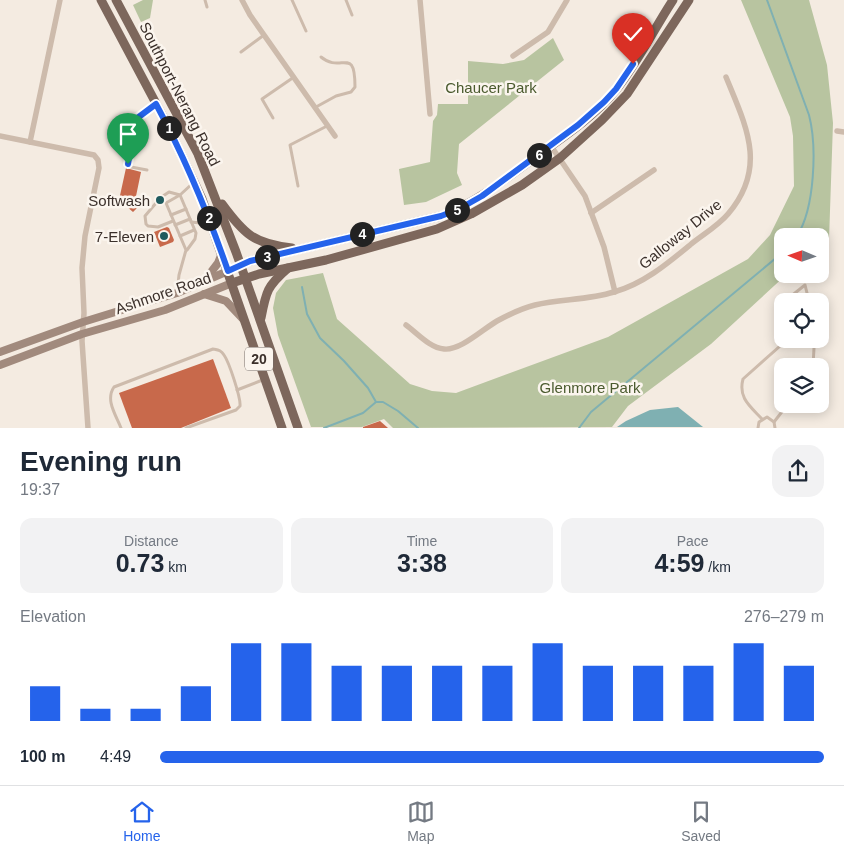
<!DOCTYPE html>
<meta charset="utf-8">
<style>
body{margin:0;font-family:Arial,sans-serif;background:#f2f2f3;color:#1f2937;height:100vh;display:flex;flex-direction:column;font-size:19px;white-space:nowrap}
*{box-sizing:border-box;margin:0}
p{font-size:16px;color:#747a83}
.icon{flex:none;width:28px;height:28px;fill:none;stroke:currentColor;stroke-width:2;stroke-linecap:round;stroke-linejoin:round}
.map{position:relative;height:428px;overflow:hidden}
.panel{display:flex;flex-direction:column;background:#fff;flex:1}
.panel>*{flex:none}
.needle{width:32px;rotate:272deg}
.controls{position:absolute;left:774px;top:228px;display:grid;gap:10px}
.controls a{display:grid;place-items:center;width:55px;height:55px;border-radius:10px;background:#fff;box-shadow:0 2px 12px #0003;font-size:25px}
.pin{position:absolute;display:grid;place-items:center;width:42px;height:42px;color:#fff;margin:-51px -21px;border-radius:50% 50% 50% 0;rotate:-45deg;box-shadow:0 0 5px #0007}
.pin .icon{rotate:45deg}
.km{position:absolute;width:25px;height:25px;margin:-12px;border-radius:50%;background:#222;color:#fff;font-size:14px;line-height:25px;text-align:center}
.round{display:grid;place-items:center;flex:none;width:52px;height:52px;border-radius:15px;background:#f2f2f3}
.headline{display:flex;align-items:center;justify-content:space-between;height:85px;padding:0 20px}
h1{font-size:28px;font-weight:600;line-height:38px}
.stats{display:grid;grid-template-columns:repeat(3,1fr);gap:8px;height:85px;padding:5px 20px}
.stats div{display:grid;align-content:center;border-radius:12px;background:#f2f2f3;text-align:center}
.stats b{font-size:25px;font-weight:600}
.stats small{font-size:14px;font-weight:400}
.stats p{font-size:14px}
.chart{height:140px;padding:10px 20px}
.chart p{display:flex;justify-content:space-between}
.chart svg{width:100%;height:90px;margin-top:5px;stroke:#2563eb;stroke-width:6}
ul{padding:0 20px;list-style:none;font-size:16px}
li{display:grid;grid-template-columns:80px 60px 1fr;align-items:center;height:38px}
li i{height:12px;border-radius:6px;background:#2563eb}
.dock{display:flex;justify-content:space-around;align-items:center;height:70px;border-top:1px solid #e0e1e3;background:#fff;font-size:14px;color:#747a83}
.dock a{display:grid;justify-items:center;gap:2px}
.dock .current{color:#2563eb}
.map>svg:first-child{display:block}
</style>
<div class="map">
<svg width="844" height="428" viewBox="0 0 844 428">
<rect width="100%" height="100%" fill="#f4ebe1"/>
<g fill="#b8c4a0">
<polygon points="143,0 153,0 150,18 141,22 133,5"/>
<polygon points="741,0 809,0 827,65 833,123 829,240 820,247 820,236 782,236 782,274 787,274 711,344 628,406 612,427 393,428 384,419 362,427 311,427 278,335 273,308 276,293 286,280 323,273 337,319 410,384 432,391 456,393 608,337 748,259 770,235 794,186 793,136 790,117"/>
<polygon points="553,38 564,60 459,144 457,173 462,185 426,202 404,205 399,169 430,162 433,121 437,115 438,104 468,104 468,61 503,64 524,60"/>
</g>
<polygon fill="#7fb0b2" points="678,407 703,427 617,427 626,421 650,410"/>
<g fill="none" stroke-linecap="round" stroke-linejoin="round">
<g stroke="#7fb0b2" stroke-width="2">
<path d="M767 0 809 115C817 146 815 208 797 236"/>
<polyline points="302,287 307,314 320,338 344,361 368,388 376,402"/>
<polyline points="324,428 363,413 376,402 383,402 398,411 418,428"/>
<polyline points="579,428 591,412 782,253"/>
</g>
</g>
<g fill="#c8694b">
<polygon points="126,168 141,172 135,201 140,205 133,212 119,200"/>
<polygon points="167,227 169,228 174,240 173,242 160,247 154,232"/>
<polygon points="213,359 231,408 181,428 132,428 119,393"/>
<polygon points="380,421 388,428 363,428 363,427"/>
</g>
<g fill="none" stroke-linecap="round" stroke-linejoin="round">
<g stroke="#cdbbac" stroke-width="3">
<polyline points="205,0 207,7"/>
<polyline points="292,0 306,31"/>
<polyline points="346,0 352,15"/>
<polyline points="241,52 264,35"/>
<path d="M316 107 336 96 351 92 355 87C355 45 341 74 321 57"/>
<polyline points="273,118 262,99 294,77"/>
<polyline points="147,170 131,167 128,162 136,119 154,105"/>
<polyline points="298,186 290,145 327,126"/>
<polyline points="163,196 169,192 180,195 196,233 195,239 187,250"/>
<polyline points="156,203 145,216 146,224 148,226 158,227 173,221"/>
<polyline points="171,215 186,209"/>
<polyline points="191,222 210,224"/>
<polyline points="175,225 190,219"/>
<polyline points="180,236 194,230"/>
<polyline points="177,293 179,275 186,250 166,203 180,195 193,183"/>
<polyline points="785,301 805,285 809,301"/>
<polyline points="778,307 782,303"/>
<polyline points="811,339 814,348 813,366"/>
<polyline points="237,390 265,379"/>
<path d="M762 419C750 406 738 398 743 379L788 339"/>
<polyline points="774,422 788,404"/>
<path d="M121 428C116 415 105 400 114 387L213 349C218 350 221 350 224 355 229 362 241 398 240 406L236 410 186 428"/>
<polyline points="758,428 759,422 767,417 774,422 775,428"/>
</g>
<g stroke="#cdbbac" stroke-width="5.5">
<polyline points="242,0 250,15 335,136"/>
<polyline points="420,0 430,114"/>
<polyline points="513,56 548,32 567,0"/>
<polyline points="837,131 844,132"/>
<polyline points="0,136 94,155 98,160 99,168 85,236 82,268 84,313 82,341 88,428"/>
<polyline points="30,142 60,0"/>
<polyline points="551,146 585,196 604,247 615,292"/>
<polyline points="591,213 654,170"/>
<path d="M406 325C417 333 430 348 444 349 460 351 483 329 497 321 508 315 523 308 535 305 561 299 588 300 614 292 643 284 667 264 690 245 702 235 718 226 728 214 768 167 746 126 726 77"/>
</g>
<g stroke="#a18a7d" stroke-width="8">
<polyline points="205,280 218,263 222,253"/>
<polyline points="204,294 226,301 243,319"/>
<polyline points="0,352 83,322 177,293 228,271"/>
<polyline points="0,365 82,334 165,310 232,283"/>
</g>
<g stroke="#7d675c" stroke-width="9">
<polyline points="101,0 168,126 202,199 282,428"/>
<polyline points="116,0 198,154 236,252 298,428"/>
<path d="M222 204C244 234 254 244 292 248"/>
<path d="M228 271 250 261 441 216C476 203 504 180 534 158 562 138 594 117 616 90 638 62 654 29 673 0"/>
<polyline points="232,283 259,274 326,260 437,229 471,214 522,185 560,158 602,120 627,94 689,0"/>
<path d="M261 318C266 292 267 286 288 268"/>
</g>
</g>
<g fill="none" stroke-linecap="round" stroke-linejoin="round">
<g stroke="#fff" stroke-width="10">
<path id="route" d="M128 164 136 119 156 104C185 158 208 213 228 271L250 261 441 216 459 209 482 196 578 125 604 102 616 89 633 64"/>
</g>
<use href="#route" stroke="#2563eb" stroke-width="6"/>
</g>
<g fill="#1f5a5e" stroke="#fbf5ee" stroke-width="2">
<circle cx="160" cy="200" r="5"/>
<circle cx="164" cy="236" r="5"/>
</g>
<g text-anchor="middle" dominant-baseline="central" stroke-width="5" stroke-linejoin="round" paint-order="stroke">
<rect fill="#fbf5ee" stroke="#756b66" stroke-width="1" x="245" y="347.5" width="28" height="23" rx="4"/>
<g font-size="14" font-weight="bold" fill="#3b302b">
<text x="259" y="359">20</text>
</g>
<g font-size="15" fill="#4a5a2e" stroke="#fbf5ee">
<text x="491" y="87">Chaucer Park</text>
<text x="590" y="387">Glenmore Park</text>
</g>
<g font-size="15" fill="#3b302b" stroke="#fbf5ee">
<text transform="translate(180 94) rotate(63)">Southport-Nerang Road</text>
<text transform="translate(680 234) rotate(-39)">Galloway Drive</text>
<text transform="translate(163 293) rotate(-19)">Ashmore Road</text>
</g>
<g font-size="15" fill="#3b302b" stroke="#fbf5ee" text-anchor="end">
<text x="150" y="200">Softwash</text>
<text x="154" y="236">7-Eleven</text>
</g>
</g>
</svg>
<div class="controls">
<a><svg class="needle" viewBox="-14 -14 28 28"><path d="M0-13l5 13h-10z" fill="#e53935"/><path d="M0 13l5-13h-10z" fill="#747a83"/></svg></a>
<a><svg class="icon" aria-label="locate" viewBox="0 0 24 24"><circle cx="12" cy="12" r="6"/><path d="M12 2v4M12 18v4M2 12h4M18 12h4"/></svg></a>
<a><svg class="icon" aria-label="layers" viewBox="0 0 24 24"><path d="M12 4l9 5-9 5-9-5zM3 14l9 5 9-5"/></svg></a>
</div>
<div class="pin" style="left:128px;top:164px;background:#1e9e55"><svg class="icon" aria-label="arrive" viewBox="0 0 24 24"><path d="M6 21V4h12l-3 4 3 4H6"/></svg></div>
<div class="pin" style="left:633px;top:64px;background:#d93025"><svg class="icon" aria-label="check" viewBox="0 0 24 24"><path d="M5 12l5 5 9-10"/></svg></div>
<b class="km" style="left:169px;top:128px">1</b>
<b class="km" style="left:209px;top:218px">2</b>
<b class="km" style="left:267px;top:257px">3</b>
<b class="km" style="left:362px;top:234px">4</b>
<b class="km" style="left:457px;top:210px">5</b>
<b class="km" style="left:539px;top:155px">6</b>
</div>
<section class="panel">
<div class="headline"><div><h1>Evening run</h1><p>19:37</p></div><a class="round"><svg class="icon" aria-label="share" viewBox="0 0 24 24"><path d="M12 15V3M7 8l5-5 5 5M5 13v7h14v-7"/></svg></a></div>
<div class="stats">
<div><p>Distance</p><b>0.73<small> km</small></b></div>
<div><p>Time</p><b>3:38</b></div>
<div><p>Pace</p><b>4:59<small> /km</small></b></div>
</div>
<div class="chart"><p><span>Elevation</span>276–279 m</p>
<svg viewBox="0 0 160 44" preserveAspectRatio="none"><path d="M5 44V27M15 44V38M25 44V38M35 44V27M45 44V6M55 44V6M65 44V17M75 44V17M85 44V17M95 44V17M105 44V6M115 44V17M125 44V17M135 44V17M145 44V6M155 44V17"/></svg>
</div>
<ul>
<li><b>100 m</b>4:49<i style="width:100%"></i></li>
</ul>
</section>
<nav class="dock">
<a class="current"><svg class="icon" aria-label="home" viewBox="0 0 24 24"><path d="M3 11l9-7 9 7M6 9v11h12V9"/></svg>Home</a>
<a><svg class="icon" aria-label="map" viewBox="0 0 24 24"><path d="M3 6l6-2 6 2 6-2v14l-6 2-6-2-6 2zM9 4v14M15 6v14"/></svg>Map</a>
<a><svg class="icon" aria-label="saved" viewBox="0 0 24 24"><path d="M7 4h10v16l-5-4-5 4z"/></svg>Saved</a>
</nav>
